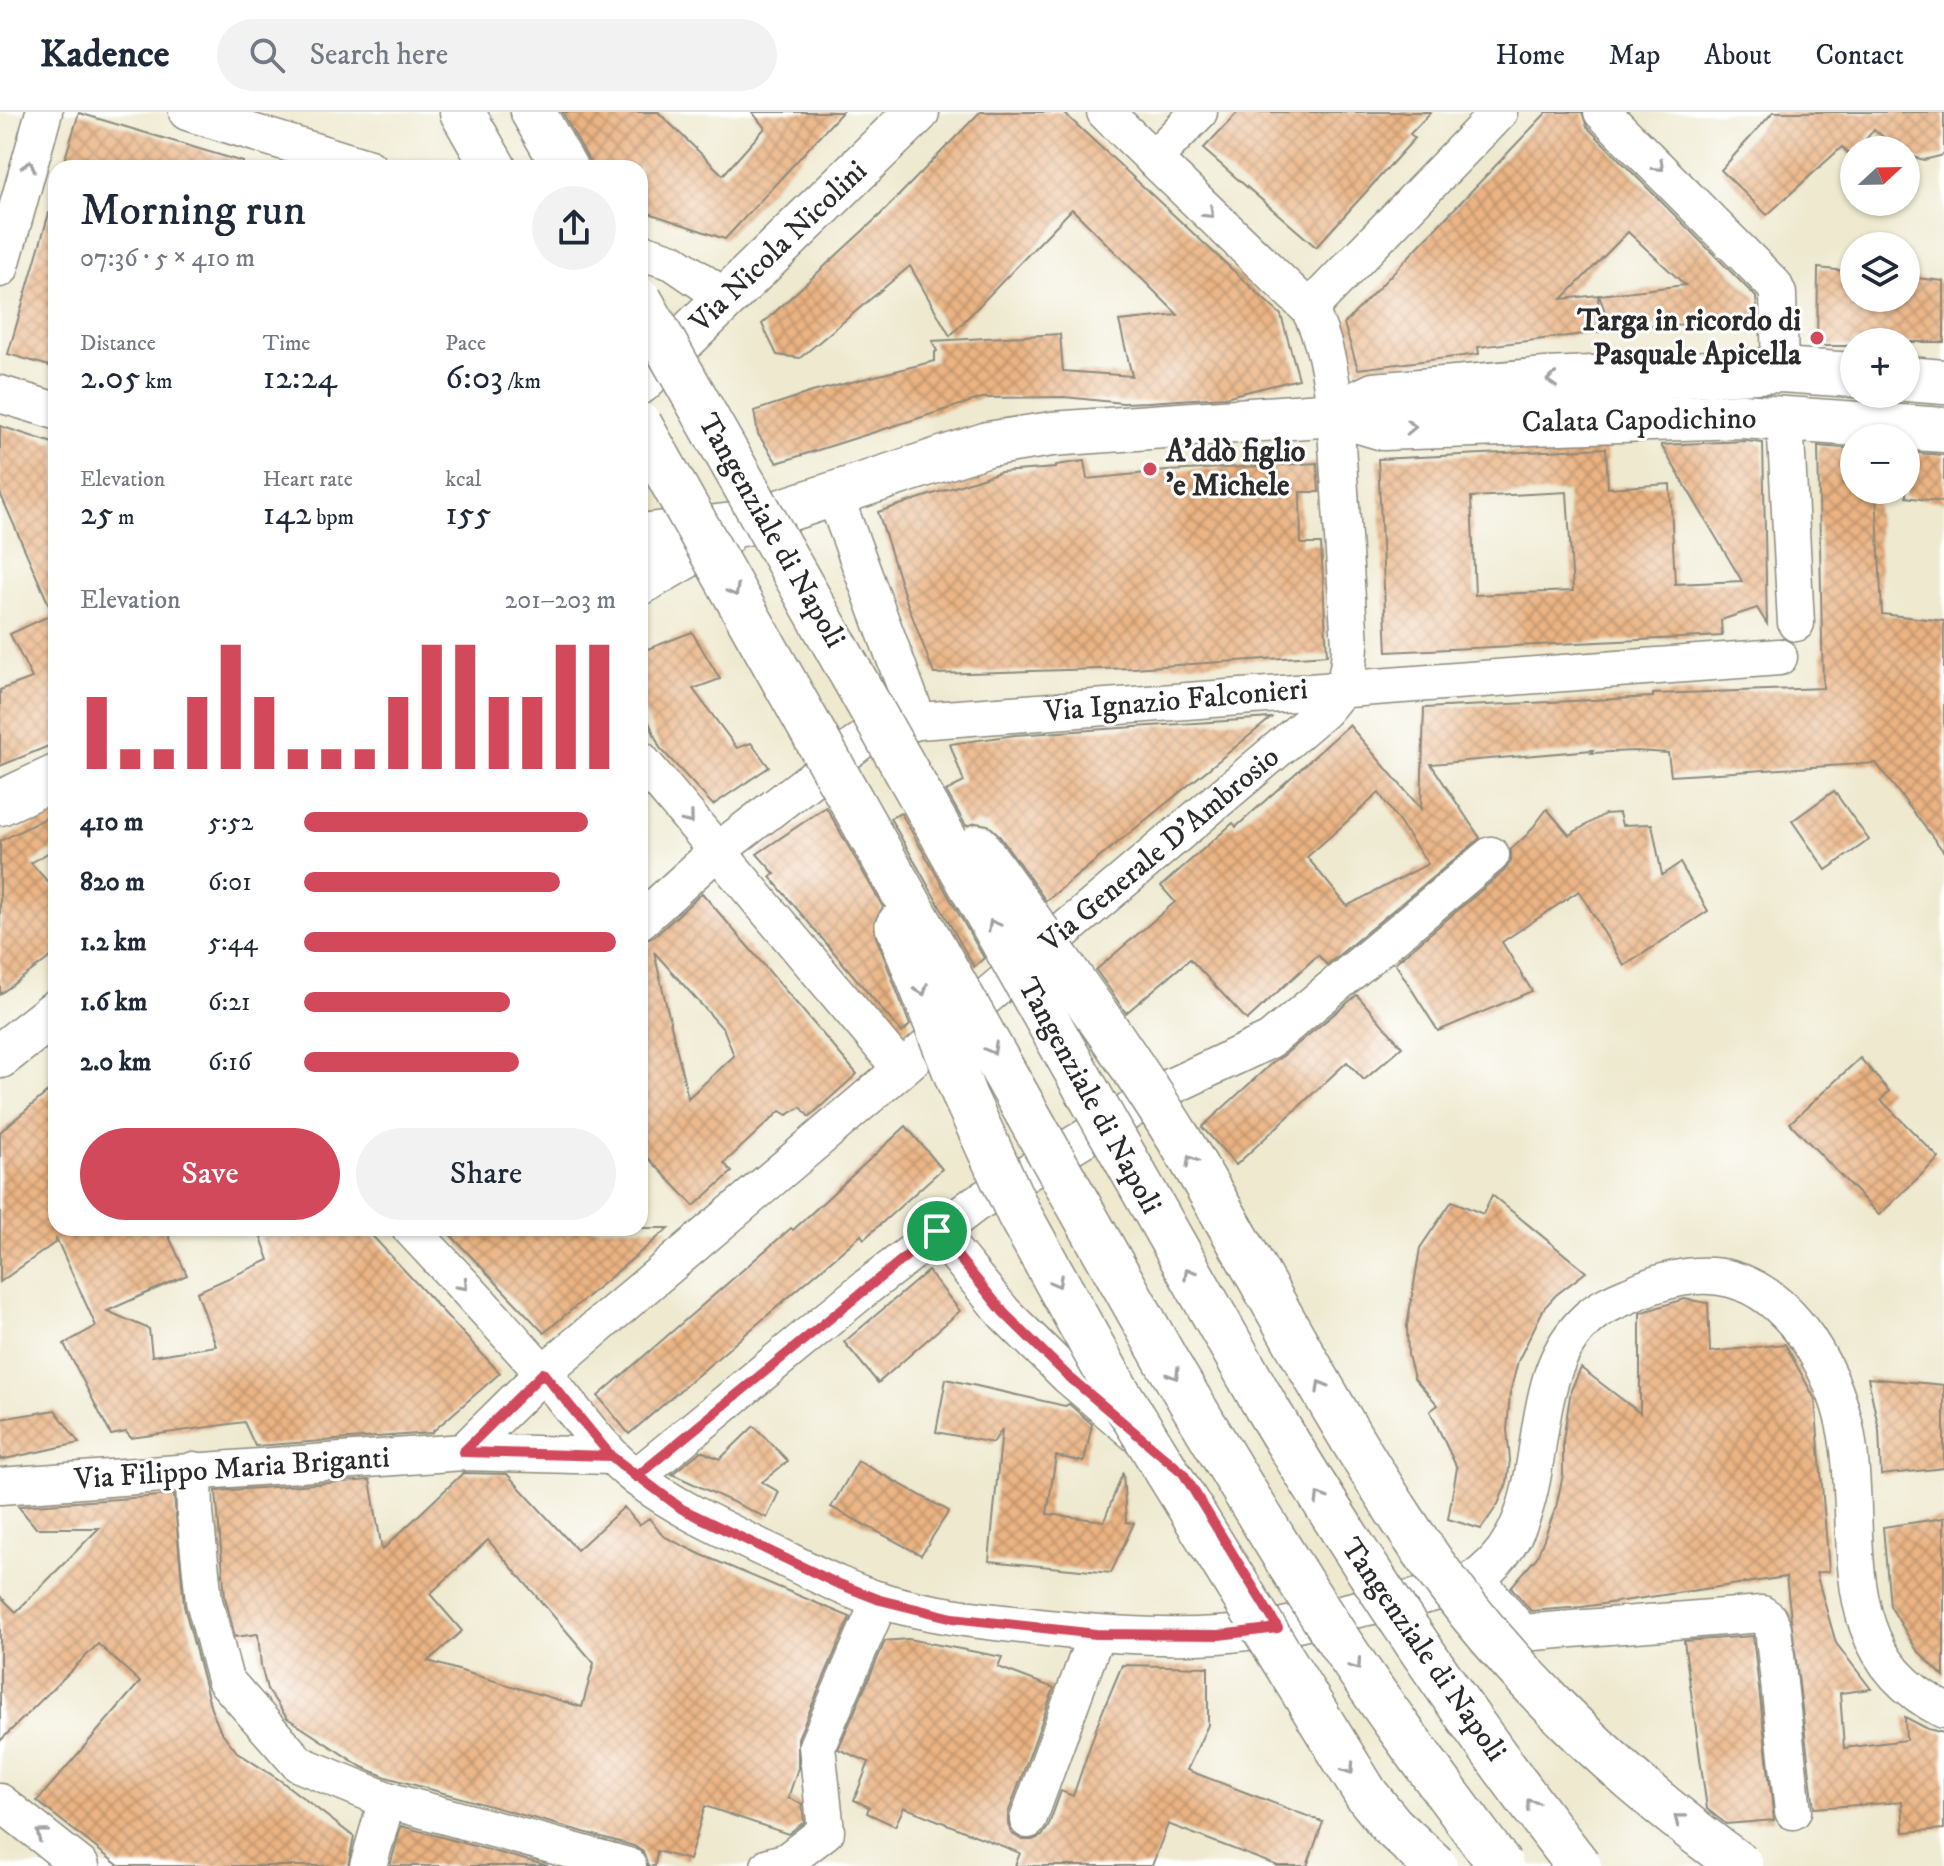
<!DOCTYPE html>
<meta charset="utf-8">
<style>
body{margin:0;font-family:"IM FELL DW Pica",serif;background:#f2f2f3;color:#1f2937;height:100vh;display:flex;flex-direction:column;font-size:30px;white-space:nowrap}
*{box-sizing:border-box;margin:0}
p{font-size:26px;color:#747a83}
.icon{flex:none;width:44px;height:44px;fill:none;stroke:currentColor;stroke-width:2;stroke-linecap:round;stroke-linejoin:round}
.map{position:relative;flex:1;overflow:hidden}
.drawer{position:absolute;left:48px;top:48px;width:600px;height:1076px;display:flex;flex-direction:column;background:#fff;border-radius:24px;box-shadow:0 2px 6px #0004}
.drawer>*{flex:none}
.needle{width:52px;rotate:68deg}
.controls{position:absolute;left:1840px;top:24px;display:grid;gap:16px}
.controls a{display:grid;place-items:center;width:80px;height:80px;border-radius:50%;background:#fff;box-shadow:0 2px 6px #0004;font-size:40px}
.pin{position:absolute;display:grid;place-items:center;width:68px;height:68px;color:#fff;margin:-34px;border:4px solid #fff;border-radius:50%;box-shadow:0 2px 8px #0007}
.round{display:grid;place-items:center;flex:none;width:84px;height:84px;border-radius:42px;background:#f2f2f3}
.summary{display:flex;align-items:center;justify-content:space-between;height:136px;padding:0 32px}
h1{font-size:44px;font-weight:600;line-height:60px}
.stats{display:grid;grid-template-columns:repeat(3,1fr);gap:12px;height:136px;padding:8px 32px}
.stats div{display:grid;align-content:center}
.stats b{font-size:34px;font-weight:600}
.stats small{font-size:22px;font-weight:400}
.stats p{font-size:22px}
.chart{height:224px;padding:16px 32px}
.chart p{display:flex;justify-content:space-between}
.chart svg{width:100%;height:144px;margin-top:8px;stroke:#d1495b;stroke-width:6}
.button{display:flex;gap:16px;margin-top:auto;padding:16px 32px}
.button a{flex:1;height:92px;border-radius:48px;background:#d1495b;color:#fff;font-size:32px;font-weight:600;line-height:92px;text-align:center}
.button a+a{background:#f2f2f3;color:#1f2937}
ul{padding:0 32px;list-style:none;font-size:26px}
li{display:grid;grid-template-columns:128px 96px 1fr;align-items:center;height:60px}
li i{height:20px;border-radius:10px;background:#d1495b}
header{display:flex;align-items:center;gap:48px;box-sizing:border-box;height:112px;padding:0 40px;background:#fff;border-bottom:2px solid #e0e1e3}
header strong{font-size:38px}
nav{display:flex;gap:44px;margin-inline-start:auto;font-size:28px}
.search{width:560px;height:72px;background:#f2f2f3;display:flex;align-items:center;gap:20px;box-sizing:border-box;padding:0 28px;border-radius:44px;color:#747a83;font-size:30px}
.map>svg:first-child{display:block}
</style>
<header>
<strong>Kadence</strong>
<div class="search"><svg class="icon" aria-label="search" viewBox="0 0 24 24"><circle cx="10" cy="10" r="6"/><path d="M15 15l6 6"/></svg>Search here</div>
<nav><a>Home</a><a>Map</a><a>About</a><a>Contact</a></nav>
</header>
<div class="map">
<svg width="1944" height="1754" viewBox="0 0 1944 1754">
<defs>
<pattern id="building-cross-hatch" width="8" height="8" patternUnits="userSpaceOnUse" patternTransform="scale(2)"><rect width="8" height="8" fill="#ebb483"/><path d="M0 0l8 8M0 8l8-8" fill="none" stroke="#bf936b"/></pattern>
</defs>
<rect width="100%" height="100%" fill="#fff"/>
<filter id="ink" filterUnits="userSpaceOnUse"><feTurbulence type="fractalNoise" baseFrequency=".0125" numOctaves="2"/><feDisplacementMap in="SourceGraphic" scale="16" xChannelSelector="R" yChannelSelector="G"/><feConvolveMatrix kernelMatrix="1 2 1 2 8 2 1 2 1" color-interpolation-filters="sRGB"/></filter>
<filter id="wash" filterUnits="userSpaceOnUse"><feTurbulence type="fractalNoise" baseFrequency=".006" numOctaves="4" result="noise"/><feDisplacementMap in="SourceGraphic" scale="32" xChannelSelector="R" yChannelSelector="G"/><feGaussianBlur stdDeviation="1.8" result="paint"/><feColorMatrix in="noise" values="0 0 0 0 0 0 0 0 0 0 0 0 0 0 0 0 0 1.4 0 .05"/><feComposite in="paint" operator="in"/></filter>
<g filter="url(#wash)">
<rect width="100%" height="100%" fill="#eee9cf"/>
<g id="blocks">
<g fill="url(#building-cross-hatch)" fill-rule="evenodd">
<polygon points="562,0 658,0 723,63 765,16 752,0 842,0 725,127 640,98 640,56 593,56"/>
<polygon points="980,0 1063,0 1281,203 1299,267 1225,285 1148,290 1123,291 1064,285 982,286 777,351 758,322 754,299 812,280 935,249 935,240 937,239 932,229 1060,222 1063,259 1132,264 1119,209 1178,203 1072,97 950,224 910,154 800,246 777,243 762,212 879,104"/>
<polygon points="1238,0 1431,0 1410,22 1415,26 1316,135 1203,37"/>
<polygon points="1547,0 1582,0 1587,15 1756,185 1758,211 1655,213 1612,219 1599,183 1685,173 1628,120 1562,187 1598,183 1600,220 1478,235 1479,242 1358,257 1344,212"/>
<polygon points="1773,0 1944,0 1944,43 1924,48 1906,43 1906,38 1898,38 1874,17 1858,38 1854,38 1852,45 1842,35 1767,103 1721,58"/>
<polygon points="79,1 243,50 242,56 62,56"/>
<polygon points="49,101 56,102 56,256 8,242"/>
<polygon points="1818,156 1854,160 1854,186 1906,186 1906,165 1944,169 1944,230 1854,230 1854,234 1817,234"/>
<polygon points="0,314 56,332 56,631 0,654 0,578 32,566 10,522 53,502 0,381"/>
<path d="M1745 329 1763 331 1767 512 1757 496 1721 508 1722 524 1387 540 1378 347 1606 336 1608 376 1670 372 1675 472 1742 469 1661 333ZM1567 380 1573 479 1475 483 1471 385Z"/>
<path d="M1818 334 1854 337V378H1876L1882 502 1944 509V740L1876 651 1671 664 1668 641 1635 639 1591 641 1593 638 1431 652 1480 726 1327 853 1318 843 1247 908 1190 847 1126 901 1096 858 1175 790 1161 774 1233 711 1236 715 1349 613 1421 697 1424 596 1653 585V582L1823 576ZM1379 681 1428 752 1347 794 1307 745Z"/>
<polygon points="1906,340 1944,343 1944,390 1906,385"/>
<polygon points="1084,349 1087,367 1167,359 1317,351 1319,380 1300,380 1301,432 1321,432 1327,543 1133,556 934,562 905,485 878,400 1000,360 1056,356 1056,353"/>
<polygon points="692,520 720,567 693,577 737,636 751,631 769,655 713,693 660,636 640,589 640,540"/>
<polygon points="1271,606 1046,789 998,722 988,713 976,711 966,714 946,679 964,670 950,632 1015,623"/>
<polygon points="1834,679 1869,728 1826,758 1792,709"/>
<polygon points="826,695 883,795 874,810 875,822 910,913 902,921 770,765 775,762 757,742"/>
<polygon points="1547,697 1569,723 1605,702 1619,701 1622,713 1652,712 1662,763 1680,751 1708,799 1624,854 1579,779 1502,830 1532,879 1438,919 1395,851 1504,759 1511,749 1511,737 1527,723"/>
<polygon points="56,701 56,736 31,751 56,779 56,841 0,882 0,729"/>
<polygon points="901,701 984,846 974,855 890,706"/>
<path d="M702 781 857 962 809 1005 801 995 787 1003 780 999 724 1051 732 1060 694 1094 640 1037V829L654 825ZM654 840 724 918 734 944 688 986Z"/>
<polygon points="1357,883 1402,935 1364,968 1347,950 1236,1053 1202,1015 1273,950 1283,944"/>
<polygon points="1860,946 1889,979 1881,988 1939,1046 1879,1103 1790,1011"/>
<polygon points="56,973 56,1116 165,1116 187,1163 107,1199 149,1217 152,1244 216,1234 197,1180 269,1148 261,1125 278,1116 365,1116 500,1261 431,1321 255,1334 244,1310 131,1326 126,1320 111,1323 64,1232 96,1214 56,1126 56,1130 0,1170 0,1020"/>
<polygon points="906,1014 942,1057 864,1127 861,1123 629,1322 598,1284 791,1116 793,1118"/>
<polygon points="1492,1083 1586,1160 1556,1183 1544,1196 1518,1249 1510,1281 1507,1318 1510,1348 1507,1371 1498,1392 1481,1417 1448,1407 1457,1356 1430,1299 1438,1293 1414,1266 1408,1243 1407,1214 1420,1136 1452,1089 1483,1102"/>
<polygon points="444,1116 669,1116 544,1221"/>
<polygon points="928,1159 960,1199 878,1271 844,1230"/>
<polygon points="1684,1187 1708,1191 1710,1240 1785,1232 1815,1287 1829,1459 1816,1461 1836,1531 1871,1577 1840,1581 1844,1636 1906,1628 1905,1605 1928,1617 1944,1621 1944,1717 1904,1720 1902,1690 1814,1696 1786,1465 1582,1495 1531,1499 1511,1475 1537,1445 1556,1395 1563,1363 1563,1328 1571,1278 1581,1256 1640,1301 1640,1201"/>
<polygon points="1868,1266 1944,1273 1944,1356 1881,1363 1879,1318"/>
<polygon points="946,1267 1065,1294 1069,1292 1092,1312 1084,1350 1056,1344 1047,1402 1104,1409 1123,1360 1126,1410 1134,1411 1111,1461 989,1449 1002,1317 993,1331 936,1320"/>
<polygon points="55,1298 79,1331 0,1348 0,1307"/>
<polygon points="754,1314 788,1349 762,1370 779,1380 767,1406 672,1362 701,1339 720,1347"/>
<polygon points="858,1349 949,1399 921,1443 831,1395"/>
<path d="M463 1361 507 1362 577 1438 624 1395 639 1413 649 1406 663 1424 702 1443 850 1505 798 1626V1656L788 1686 802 1692 804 1710 788 1722 705 1694 689 1748 657 1739 655 1754H648L643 1740 634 1734 386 1665 362 1655 287 1606 267 1577 261 1554 258 1522 235 1525 225 1485 216 1379 370 1368 382 1438ZM488 1428 594 1551 582 1595 428 1549 462 1519 430 1482Z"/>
<polygon points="174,1383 184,1494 211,1597 220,1618 237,1640 281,1669 354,1725 348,1754 119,1754 37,1689 140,1570 98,1532 0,1629 0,1484 16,1500 99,1416 36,1416 18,1394"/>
<polygon points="1944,1406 1944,1565 1916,1537 1890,1494 1883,1415"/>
<polygon points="1753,1524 1774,1708 1726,1712 1707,1697 1684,1529"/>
<polygon points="908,1527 1002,1545 998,1555 1054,1576 1008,1702 1008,1712 1011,1721 1022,1728 1032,1728 1042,1724 1048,1715 1061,1679 1073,1684 1099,1608 1122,1553 1208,1555 1208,1613 1187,1658 1323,1710 1307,1754 1278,1754 1168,1712 1152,1754 1015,1754 1020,1741 904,1695 895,1714 867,1701 869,1695 854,1688 869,1650 838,1637 885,1529"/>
<polygon points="401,1714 548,1754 390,1754"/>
</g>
</g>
</g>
<g filter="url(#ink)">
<use href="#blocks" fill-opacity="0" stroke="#8c8a7d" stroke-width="2"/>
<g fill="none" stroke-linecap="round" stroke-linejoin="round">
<g stroke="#8c8a7d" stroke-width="39">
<g id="street">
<polyline points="187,0 369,56"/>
<polyline points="1602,0 1774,173 1778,182 1780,258"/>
<polyline points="1153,47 1199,0"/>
<polyline points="642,140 673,150 726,186"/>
<polyline points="0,157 44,0"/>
<polyline points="1309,197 1499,0"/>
<polyline points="0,282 56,299"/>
<polyline points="1785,307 1796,511"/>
<polyline points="834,382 918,609"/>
<polyline points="640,647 900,956"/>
<polyline points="640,809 716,740 869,623 918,609 1779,545"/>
<path d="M410 1116C455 1164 500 1212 543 1261 574 1297 600 1338 638 1367 677 1396 719 1415 762 1436 801 1454 840 1476 882 1489 928 1502 974 1508 1022 1513 1087 1521 1153 1527 1218 1523 1265 1520 1312 1508 1358 1497 1390 1490 1459 1481 1483 1461 1562 1397 1514 1273 1588 1206 1601 1194 1620 1187 1636 1180 1666 1167 1699 1159 1731 1167 1764 1176 1788 1199 1807 1226 1830 1260 1844 1297 1849 1338 1861 1437 1835 1544 1944 1598"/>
<polyline points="937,1119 1004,1201 1068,1264 1137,1323"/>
<path d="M463 1340 543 1261 1323 599C1345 575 1349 566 1350 533L1335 302C1332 266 1326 229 1309 197L1105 0"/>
<polyline points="194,1358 195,1401 204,1489 225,1568 299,1652 387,1688 628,1754"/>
<polyline points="636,1365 868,1174 975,1092 1166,977 1270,928 1491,743"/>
<polyline points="0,1374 463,1340 611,1344"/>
<polyline points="1477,1467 1522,1521 1762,1502 1769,1507 1773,1516 1793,1699"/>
<polyline points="0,1690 81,1754"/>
<polyline points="1028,1708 1096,1522"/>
<polyline points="368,1754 387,1688"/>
<polyline points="769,1754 787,1749 826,1719 817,1634 880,1488"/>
</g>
</g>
<g stroke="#8c8a7d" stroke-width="47">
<g id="secondary">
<polyline points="1906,267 1944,270"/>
<polyline points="640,270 917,0"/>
<polyline points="1335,302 1374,283 1546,268 1780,258 1854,263"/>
<polyline points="640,424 742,412 988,332 1052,322 1335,302 1383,316 1742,304 1944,318"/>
<polyline points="640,471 723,423"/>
<polyline points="0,691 56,665"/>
<polyline points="0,944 56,900"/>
</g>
</g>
<g stroke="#8c8a7d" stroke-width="47">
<g id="highway">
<polyline points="462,0 494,56"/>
<polyline points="533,0 565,56"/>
</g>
</g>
<use href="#street" stroke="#fff" stroke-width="36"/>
<use href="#secondary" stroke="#fff" stroke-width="44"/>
<use href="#highway" stroke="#fff" stroke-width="44"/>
<g stroke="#8c8a7d" stroke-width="47" stroke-linecap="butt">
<g id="highway-bridge">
<path d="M640 188 1266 1295C1362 1454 1464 1608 1579 1754"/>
<path d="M640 313 1167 1250C1218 1336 1269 1422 1323 1505 1379 1591 1440 1672 1501 1754"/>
<path d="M978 736C1046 832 1117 927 1179 1027 1256 1154 1323 1287 1404 1410 1492 1544 1611 1661 1741 1754"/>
<polyline points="898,814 965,985 1019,1102 1115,1275 1366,1682 1392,1714 1435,1754"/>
</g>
</g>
<use href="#highway-bridge" stroke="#fff" stroke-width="44"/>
</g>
<defs><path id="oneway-chevron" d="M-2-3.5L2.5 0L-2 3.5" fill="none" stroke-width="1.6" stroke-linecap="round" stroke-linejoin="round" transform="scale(2)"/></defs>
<g stroke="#a0a0a0">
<use href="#oneway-chevron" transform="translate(29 54) rotate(-74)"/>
<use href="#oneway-chevron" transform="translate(1659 54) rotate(44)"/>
<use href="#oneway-chevron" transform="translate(1209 101) rotate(44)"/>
<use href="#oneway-chevron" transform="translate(1552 268) rotate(177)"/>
<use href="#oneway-chevron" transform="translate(1411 315) rotate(-2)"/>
<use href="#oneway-chevron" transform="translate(734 479) rotate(61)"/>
<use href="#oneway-chevron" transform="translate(689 707) rotate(51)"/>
<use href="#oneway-chevron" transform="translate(993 813) rotate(-119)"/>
<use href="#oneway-chevron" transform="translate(922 878) rotate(69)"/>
<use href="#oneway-chevron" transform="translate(992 937) rotate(61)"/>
<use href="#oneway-chevron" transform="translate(1191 1049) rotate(-120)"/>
<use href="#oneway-chevron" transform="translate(1189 1161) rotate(-120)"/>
<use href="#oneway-chevron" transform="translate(1057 1170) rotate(61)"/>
<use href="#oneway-chevron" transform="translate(463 1173) rotate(47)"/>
<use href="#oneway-chevron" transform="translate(1174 1262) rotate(59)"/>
<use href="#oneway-chevron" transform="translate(1321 1274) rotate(-120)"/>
<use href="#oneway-chevron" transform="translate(1320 1386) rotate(-121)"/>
<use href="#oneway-chevron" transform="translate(1356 1553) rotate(55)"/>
<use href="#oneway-chevron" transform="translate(1349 1657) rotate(56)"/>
<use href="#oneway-chevron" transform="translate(1531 1692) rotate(-127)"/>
<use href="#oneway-chevron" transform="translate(1679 1707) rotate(-142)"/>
<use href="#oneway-chevron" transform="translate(41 1722) rotate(-142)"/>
</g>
</g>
<g fill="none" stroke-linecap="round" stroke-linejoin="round" filter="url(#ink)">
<g stroke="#fff" stroke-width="16">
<polyline id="route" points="937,1119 636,1365 611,1344 463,1340 543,1261 611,1344 682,1397 834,1470 880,1488 953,1506 1096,1522 1219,1523 1278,1516 1183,1361 1068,1264 1004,1201 937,1119"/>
</g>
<use href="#route" stroke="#d1495b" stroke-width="10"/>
</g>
<g fill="#d1495b" stroke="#fff" stroke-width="3">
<circle cx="1817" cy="226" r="8"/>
<circle cx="1150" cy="357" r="8"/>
</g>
<g text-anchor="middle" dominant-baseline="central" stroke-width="6" stroke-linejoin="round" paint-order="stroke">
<g font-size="30" fill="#2b2b2b" stroke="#fff">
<text transform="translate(779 135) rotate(-44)">Via Nicola Nicolini</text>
<text transform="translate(1639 309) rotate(-1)">Calata Capodichino</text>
<text transform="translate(771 419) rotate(60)">Tangenziale di Napoli</text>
<text transform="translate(1176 589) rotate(-5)">Via Ignazio Falconieri</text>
<text transform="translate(1160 738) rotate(-40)">Via Generale D'Ambrosio</text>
<text transform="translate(1089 984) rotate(61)">Tangenziale di Napoli</text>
<text transform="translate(232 1357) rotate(-4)">Via Filippo Maria Briganti</text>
<text transform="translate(1423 1538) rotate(55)">Tangenziale di Napoli</text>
</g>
<g font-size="30" font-weight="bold" fill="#2b2b2b" stroke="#fff" text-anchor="end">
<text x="1801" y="209">Targa in ricordo di<tspan x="1801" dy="34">Pasquale Apicella</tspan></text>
<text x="1166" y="340" text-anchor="start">A'ddò figlio<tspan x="1166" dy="34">'e Michele</tspan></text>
</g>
</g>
</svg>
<div class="controls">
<a><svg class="needle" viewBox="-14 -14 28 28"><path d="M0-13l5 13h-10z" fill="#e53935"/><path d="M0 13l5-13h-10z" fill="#747a83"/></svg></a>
<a><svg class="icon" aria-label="layers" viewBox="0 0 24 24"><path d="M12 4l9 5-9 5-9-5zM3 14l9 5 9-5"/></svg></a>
<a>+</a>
<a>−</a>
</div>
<div class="pin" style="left:937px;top:1119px;background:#1e9e55"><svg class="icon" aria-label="arrive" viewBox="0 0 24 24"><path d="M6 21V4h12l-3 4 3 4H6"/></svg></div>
<section class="drawer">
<div class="summary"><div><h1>Morning run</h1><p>07:36 · 5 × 410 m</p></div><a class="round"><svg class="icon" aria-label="share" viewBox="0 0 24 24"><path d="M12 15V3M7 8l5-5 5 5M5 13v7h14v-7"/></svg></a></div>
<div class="stats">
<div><p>Distance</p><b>2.05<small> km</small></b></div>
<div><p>Time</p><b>12:24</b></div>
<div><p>Pace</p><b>6:03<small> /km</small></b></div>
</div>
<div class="stats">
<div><p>Elevation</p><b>25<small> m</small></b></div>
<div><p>Heart rate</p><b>142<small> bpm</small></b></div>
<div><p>kcal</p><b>155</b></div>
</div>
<div class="chart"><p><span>Elevation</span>201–203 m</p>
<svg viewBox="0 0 160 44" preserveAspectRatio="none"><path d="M5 44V22M15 44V38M25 44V38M35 44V22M45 44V6M55 44V22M65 44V38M75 44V38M85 44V38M95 44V22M105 44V6M115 44V6M125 44V22M135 44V22M145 44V6M155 44V6"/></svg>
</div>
<ul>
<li><b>410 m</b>5:52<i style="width:91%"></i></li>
<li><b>820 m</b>6:01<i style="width:82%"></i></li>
<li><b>1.2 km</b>5:44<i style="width:100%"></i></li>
<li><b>1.6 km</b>6:21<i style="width:66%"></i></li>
<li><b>2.0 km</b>6:16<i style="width:69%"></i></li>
</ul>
<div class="button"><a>Save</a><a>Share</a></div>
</section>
</div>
